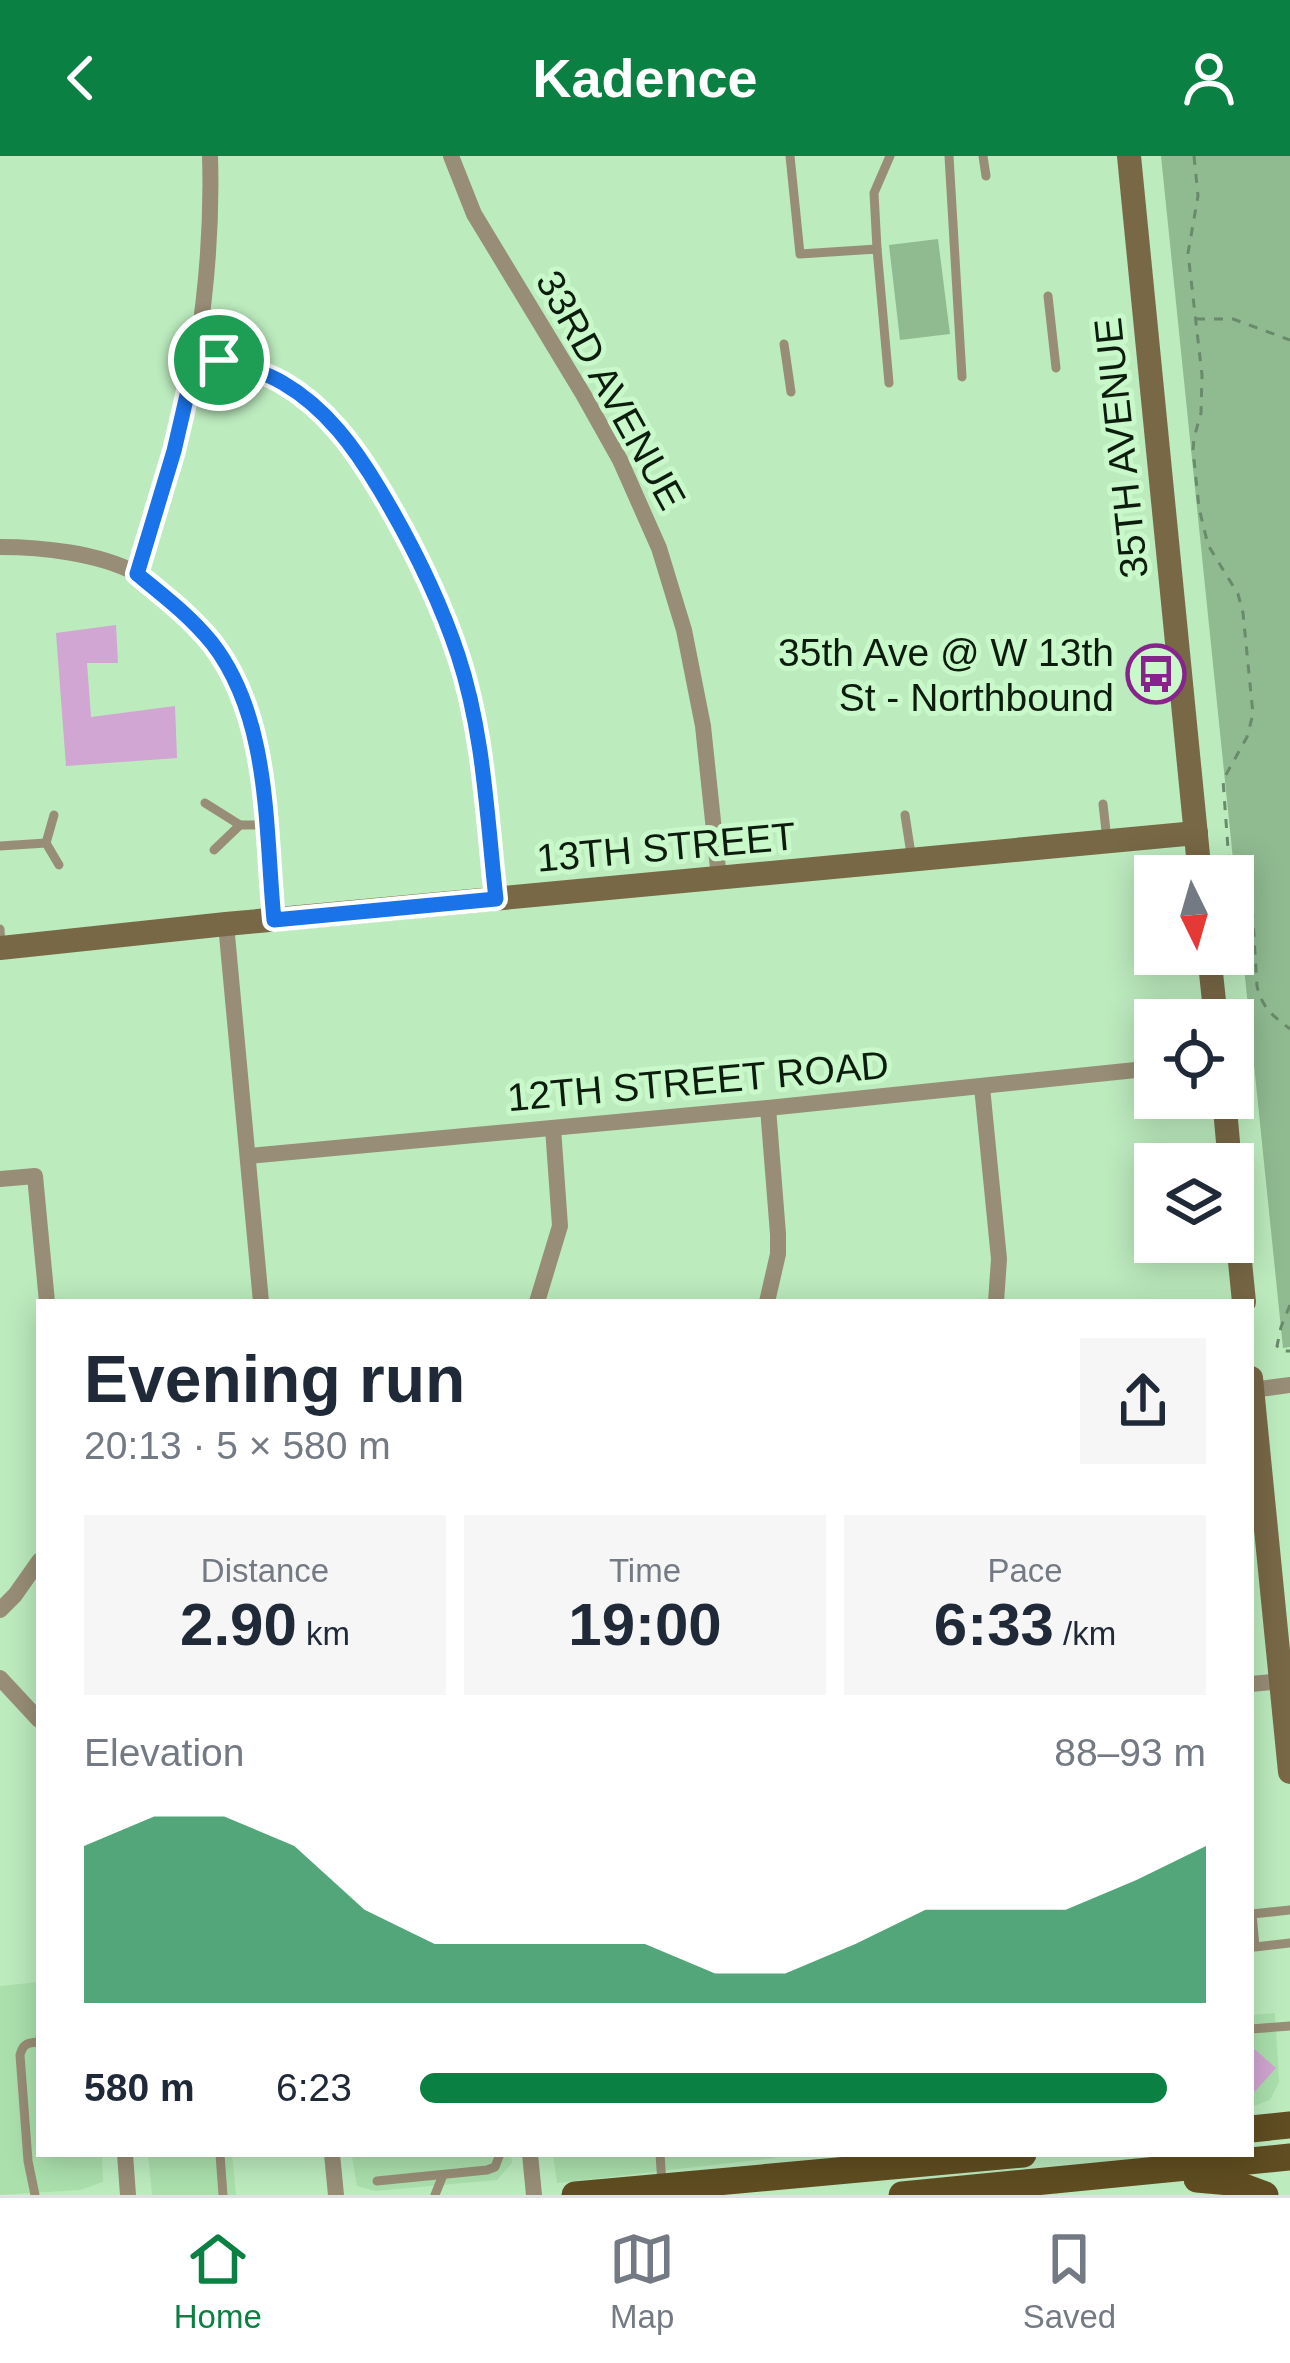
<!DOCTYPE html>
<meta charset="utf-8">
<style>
body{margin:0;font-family:Arial,sans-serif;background:#f6f6f7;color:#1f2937;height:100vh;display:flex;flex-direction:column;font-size:45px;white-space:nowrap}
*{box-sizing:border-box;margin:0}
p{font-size:39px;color:#747a83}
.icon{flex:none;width:66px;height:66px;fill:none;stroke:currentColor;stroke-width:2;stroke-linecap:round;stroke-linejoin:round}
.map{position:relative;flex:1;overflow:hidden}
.sheet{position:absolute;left:36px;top:1143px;width:1218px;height:858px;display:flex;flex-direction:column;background:#fff;border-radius:0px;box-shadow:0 6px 30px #0003}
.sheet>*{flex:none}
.needle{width:78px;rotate:175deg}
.controls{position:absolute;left:1134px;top:699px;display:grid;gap:24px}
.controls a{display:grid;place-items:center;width:120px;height:120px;border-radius:0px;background:#fff;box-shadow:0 6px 30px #0003;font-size:60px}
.pin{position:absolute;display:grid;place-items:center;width:102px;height:102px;color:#fff;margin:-51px;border:6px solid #fff;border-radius:50%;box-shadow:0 3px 12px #0007}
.round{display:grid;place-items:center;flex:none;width:126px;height:126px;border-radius:0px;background:#f6f6f7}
.head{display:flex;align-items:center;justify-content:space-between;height:204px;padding:0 48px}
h1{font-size:66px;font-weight:800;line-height:90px}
.metrics{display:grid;grid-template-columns:repeat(3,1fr);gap:18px;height:204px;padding:12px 48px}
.metrics div{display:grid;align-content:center;border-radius:0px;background:#f6f6f7;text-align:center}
.metrics b{font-size:60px;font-weight:800}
.metrics small{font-size:33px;font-weight:400}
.metrics p{font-size:33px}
.chart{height:336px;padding:24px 48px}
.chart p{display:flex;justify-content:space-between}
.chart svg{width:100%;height:216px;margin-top:12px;fill:#0b8043;opacity:.7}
ul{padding:0 48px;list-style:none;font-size:39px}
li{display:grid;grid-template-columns:192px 144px 1fr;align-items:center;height:90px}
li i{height:30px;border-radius:15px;background:#0b8043}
header{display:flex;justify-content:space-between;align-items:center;height:156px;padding:0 48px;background:#0b8043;color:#fff;font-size:54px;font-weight:800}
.menu{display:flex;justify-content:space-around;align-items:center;height:168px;border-top:3px solid #e0e1e3;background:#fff;font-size:33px;color:#747a83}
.menu a{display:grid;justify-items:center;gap:6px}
.menu .active{color:#0b8043}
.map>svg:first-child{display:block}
</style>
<header><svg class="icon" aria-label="back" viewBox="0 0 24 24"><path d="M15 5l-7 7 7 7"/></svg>Kadence<svg class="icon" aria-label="person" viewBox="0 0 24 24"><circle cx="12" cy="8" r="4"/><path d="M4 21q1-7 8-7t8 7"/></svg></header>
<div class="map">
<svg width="1290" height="2039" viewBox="0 0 1290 2039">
<rect width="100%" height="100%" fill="#bcebbe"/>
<g fill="#abe0ad">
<polygon points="39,1826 39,1998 102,1998 103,2026 80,2034 0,2039 0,1830"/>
<polygon points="1275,1857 1279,1926 1270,1944 1251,1951 1251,1859"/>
<polygon points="148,1998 232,1998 236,2039 152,2039"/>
<polygon points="370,1998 511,1998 512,2007 497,2024 375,2035 357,2030 352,2000"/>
<polygon points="553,1998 774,1998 775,2002 557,2027"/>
</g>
<g fill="#90bb91">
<polygon points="1161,0 1290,0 1290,1191 1283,1192"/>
<polygon points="938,83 950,178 900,184 889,89"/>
</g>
<g fill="#d1a6d2">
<polygon points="116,469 118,507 87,507 91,561 175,550 177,602 66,610 56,477"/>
<polygon points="1251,1890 1276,1912 1251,1940"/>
</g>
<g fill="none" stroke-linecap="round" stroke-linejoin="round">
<g stroke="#698a6b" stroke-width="3" stroke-dasharray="9 9" stroke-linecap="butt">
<polyline points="1194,0 1198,40 1188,97 1202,219 1201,257 1194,282 1193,294 1199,352 1208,389 1238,438 1243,457 1253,558 1247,581 1223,624 1230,720"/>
<polyline points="1196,163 1233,163 1290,184"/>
<path d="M1233 725 1246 737 1252 748 1257 830C1262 852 1273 860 1290 873"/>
<polyline points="1290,1149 1281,1171 1277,1190 1282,1195 1290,1195"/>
</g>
<g stroke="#988e77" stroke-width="9">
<polyline points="790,0 800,98 877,93 889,227"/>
<polyline points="949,0 962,221"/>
<polyline points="983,0 986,20"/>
<polyline points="877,93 874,37 890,0"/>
<polyline points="1048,140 1056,212"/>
<polyline points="784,188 791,236"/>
<polyline points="205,647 240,669 265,669"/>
<polyline points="1103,648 1107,684"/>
<polyline points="905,659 911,698"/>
<polyline points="46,687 54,659"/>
<polyline points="0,690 46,687 59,709"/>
<polyline points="214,694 240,669"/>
<polyline points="0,773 1,792"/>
<polyline points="1290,1754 1252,1758 1255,1791 1290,1787"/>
<polyline points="1251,1873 1290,1870"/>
<polyline points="220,1998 223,2039"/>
<polyline points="660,1998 662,2028"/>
<polyline points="377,2025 487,2014 495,2011 500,1998"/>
<path d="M35 2039 28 2005 20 1899C23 1887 28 1887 39 1886"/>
<polyline points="435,2039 443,2019"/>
</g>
<g stroke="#988e77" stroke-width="16">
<polyline points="451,0 474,58 583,238 620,304 659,392 684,474 703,570 719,722"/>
<path d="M197 196C227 207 263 214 290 232 333 259 359 299 385 342 414 391 440 445 458 499 484 577 487 662 495 743"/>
<path d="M0 391C42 391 98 397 136 417 146 423 156 433 165 441 207 475 237 518 251 570 268 632 268 700 274 764"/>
<path d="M137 418C159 344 185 270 197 194 207 130 212 64 210 0"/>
<polyline points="226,768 261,1146"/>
<polyline points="982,931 999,1103 996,1146"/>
<polyline points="248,1000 768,952 1155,912"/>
<polyline points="0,1023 35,1020 47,1146"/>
<polyline points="537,1146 560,1070 553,972"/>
<polyline points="767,1146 778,1098 778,1078 768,952"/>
<polyline points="1252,1234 1290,1229"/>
<polyline points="0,1454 15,1439 39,1405"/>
<polyline points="0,1522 39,1564"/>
<polyline points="1251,1528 1282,1525"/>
<polyline points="125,1998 128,2039"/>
<polyline points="332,1998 336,2039"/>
<polyline points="530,1998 534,2039"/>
</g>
<g stroke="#786846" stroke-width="24">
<polyline points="1129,0 1200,720"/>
<polyline points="0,792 226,768 1196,677"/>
<polyline points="1209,798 1216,864"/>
<polyline points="1224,942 1230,1008"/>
<polyline points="1233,1035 1244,1146"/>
<polyline points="1251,1222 1290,1616"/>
</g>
<g stroke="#604d21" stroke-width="27">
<polyline points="1251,1973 1290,1969"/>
<polyline points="1197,2023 1230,2026 1265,2039"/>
<polyline points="575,2039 1023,1998"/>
<polyline points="902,2039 1290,2001"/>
</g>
</g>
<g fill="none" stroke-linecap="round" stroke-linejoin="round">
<g stroke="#fff" stroke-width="24">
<path id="route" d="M197 196C224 206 257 212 283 227 326 252 355 292 380 334 411 386 439 442 458 499 484 577 487 662 496 743L274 764C265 673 271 563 212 487 190 460 164 440 137 418L174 295Z"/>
</g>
<use href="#route" stroke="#1a73e8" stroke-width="15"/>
</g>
<defs>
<g id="bus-ring" transform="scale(3)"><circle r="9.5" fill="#c9f8ca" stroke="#87248c" stroke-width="1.5"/><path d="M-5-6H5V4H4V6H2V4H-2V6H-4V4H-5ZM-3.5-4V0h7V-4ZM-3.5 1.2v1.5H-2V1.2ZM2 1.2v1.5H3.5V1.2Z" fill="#87248c"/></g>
</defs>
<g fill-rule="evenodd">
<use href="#bus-ring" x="1156" y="518"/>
</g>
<g text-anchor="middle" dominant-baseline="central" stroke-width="10" stroke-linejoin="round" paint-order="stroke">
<g font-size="39" fill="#0c1d0d" stroke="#c9f8ca">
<text transform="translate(611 234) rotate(61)">33RD AVENUE</text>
<text transform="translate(1121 292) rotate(-96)">35TH AVENUE</text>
<text transform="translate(666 691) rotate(-5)">13TH STREET</text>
<text transform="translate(698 925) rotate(-5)">12TH STREET ROAD</text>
</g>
<g font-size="39" fill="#0c1d0d" stroke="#c9f8ca" text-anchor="end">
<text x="1114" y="496">35th Ave @ W 13th<tspan x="1114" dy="45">St - Northbound</tspan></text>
</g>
</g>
</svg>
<div class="controls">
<a><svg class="needle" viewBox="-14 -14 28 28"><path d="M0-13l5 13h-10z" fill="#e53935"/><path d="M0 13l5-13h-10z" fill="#747a83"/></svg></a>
<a><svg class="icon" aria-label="locate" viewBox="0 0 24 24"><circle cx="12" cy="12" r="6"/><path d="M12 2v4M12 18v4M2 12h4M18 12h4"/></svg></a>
<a><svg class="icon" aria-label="layers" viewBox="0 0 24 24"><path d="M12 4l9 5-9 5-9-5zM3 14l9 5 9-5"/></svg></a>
</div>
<div class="pin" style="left:219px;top:204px;background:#1e9e55"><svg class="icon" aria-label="arrive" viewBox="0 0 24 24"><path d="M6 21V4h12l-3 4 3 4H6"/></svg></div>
<section class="sheet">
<div class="head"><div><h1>Evening run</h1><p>20:13 · 5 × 580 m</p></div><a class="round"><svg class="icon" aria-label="share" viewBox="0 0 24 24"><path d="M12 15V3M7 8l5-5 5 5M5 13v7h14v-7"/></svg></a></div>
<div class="metrics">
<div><p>Distance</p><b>2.90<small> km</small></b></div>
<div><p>Time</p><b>19:00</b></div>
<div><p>Pace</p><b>6:33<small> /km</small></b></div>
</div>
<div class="chart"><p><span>Elevation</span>88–93 m</p>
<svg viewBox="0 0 160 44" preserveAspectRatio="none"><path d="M0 44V12L10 6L20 6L30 12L40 25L50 32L60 32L70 32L80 32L90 38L100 38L110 32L120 25L130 25L140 25L150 19L160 12V44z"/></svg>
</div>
<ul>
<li><b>580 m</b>6:23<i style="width:95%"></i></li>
</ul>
</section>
</div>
<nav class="menu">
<a class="active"><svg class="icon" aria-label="home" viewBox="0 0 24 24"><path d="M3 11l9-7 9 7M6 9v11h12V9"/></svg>Home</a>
<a><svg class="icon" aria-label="map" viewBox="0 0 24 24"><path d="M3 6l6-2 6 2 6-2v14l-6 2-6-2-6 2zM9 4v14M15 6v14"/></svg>Map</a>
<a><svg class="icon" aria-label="saved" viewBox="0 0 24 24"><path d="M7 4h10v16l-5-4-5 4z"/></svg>Saved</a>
</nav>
